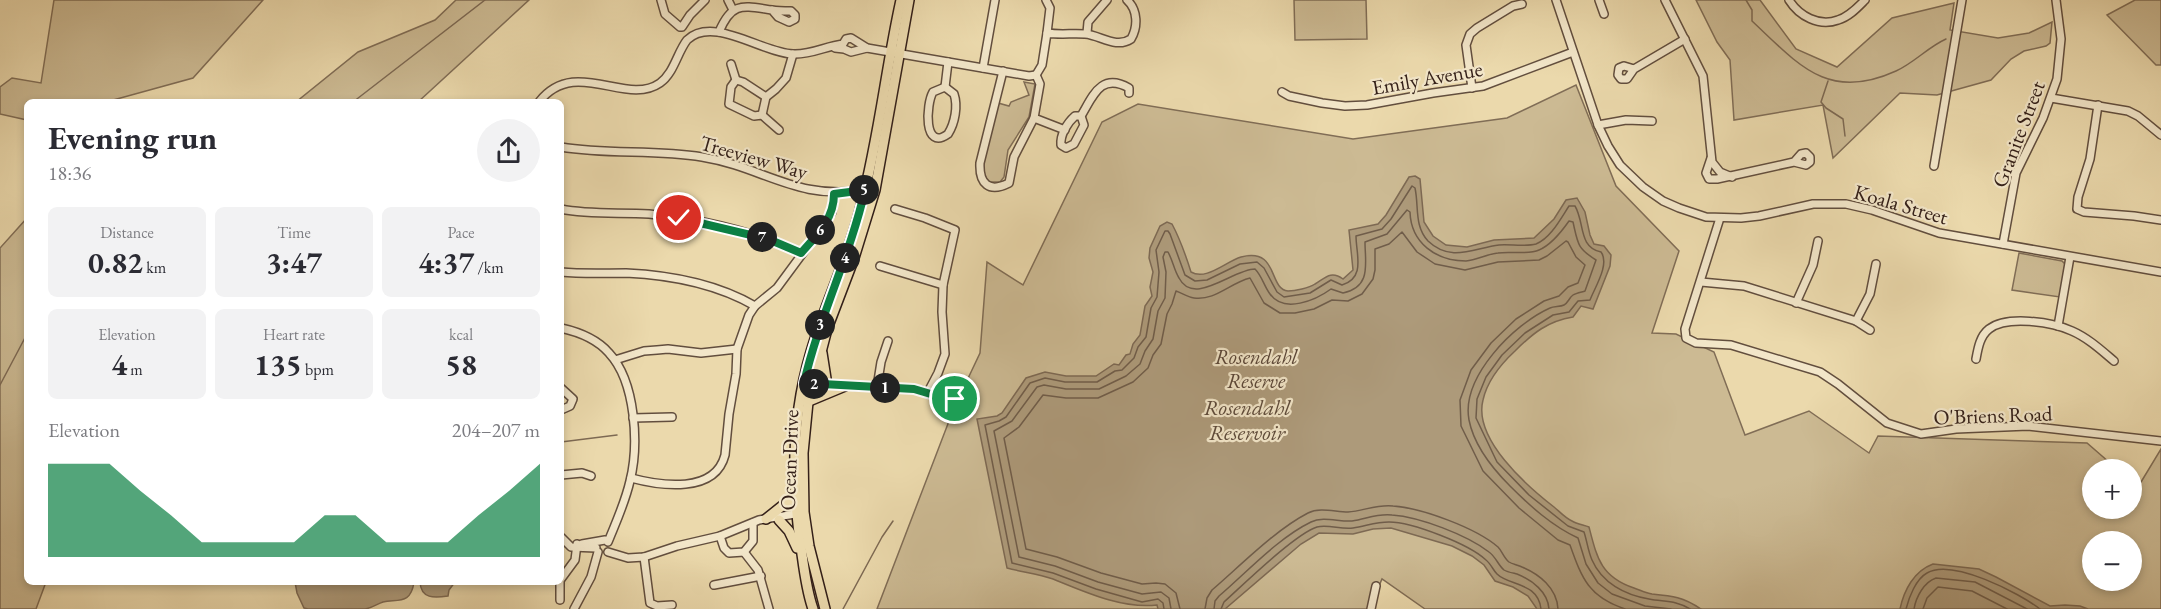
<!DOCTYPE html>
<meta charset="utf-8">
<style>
body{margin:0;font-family:"EB Garamond",serif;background:#f2f2f3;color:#2b2b33;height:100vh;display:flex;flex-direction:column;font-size:22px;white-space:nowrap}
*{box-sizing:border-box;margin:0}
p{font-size:20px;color:#7c7c81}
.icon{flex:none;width:33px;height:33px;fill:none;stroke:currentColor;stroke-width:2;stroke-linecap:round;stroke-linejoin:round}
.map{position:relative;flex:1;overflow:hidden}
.sheet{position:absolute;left:24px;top:99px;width:540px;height:486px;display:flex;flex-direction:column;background:#fff;border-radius:9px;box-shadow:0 3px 9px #0003}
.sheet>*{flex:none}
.buttons{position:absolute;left:2082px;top:459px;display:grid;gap:12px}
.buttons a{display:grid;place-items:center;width:60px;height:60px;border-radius:50%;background:#fff;box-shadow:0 3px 9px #0003;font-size:30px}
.pin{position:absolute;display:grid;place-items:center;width:51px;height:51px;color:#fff;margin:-26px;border:3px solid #fff;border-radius:50%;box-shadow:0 2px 6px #0007}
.km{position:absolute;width:30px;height:30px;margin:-15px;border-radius:50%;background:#222;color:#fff;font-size:16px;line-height:30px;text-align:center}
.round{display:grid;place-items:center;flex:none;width:63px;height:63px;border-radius:32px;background:#f2f2f3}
.overview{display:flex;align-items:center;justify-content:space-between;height:102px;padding:0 24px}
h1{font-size:33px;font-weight:700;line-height:45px}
.metrics{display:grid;grid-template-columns:repeat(3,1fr);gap:9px;height:102px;padding:6px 24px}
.metrics div{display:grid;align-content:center;border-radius:9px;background:#f2f2f3;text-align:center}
.metrics b{font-size:30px;font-weight:700}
.metrics small{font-size:16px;font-weight:400}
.metrics p{font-size:16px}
.chart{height:168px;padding:12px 24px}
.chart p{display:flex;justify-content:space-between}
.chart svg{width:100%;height:108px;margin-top:6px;fill:#0b8043;opacity:.7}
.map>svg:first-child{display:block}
</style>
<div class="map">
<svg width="2161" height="609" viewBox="0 0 2161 609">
<rect width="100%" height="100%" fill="#ebd9ac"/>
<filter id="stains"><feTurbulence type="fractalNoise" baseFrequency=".00333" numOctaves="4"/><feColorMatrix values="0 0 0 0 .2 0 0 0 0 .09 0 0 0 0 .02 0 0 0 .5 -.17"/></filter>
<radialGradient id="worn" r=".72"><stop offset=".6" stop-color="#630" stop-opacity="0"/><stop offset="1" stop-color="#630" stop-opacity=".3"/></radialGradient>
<g fill="#ccba93" stroke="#806d56" stroke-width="1.5" fill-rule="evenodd">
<polygon points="54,0 263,0 193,78 106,102 27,102 27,120 0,114 0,87 12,78 41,83"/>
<polygon points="456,0 529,0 418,102 296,102 358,52 435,20"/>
<polygon points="1294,0 1366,0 1367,39 1295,40"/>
<polygon points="1696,0 1760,0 1796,49 1837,67 1892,18 1954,3 1950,30 1998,38 2029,33 2052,22 2050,43 2046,46 2024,51 2011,59 1991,80 1937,95 1900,93 1833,158 1823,105 1734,120 1730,60 1717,42"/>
<polygon points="2135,0 2161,0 2161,65 2156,65 2107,15"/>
<polygon points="1024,82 1035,84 1029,117 1008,150 1004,177 1000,182 986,182 981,169 998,103 1009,106 1011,102 1029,95"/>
<path d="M1576 85 1616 186 1679 251 1652 333 1676 334 1714 352 1745 435 1809 411 1869 453 1878 436 2087 443 2117 469 2092 470V508H2132V482L2138 487 2161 449V609H1425L1382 579 1369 609H877L954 408 980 353 987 262 1023 285 1102 122 1138 104 1353 139 1507 118ZM2092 542H2132V580H2092Z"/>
<polygon points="27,218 27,582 46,582 36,609 0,609 0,248"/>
<polygon points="2019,253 2062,261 2065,264 2060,297 2012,290"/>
</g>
<g fill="#ad9a7a" stroke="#7d6953" stroke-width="1.5">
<path d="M1415 176 1420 179 1424 222 1433 236 1446 245 1467 247 1494 240 1534 238 1554 219 1566 200 1577 198 1585 212 1590 235 1594 244 1604 246 1611 255 1610 266 1593 309 1581 306 1573 317C1548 321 1533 333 1515 351 1501 364 1487 382 1483 400 1473 439 1527 486 1554 507 1559 511 1565 518 1572 521 1577 524 1584 525 1589 527 1597 558 1601 577 1634 588 1640 590 1646 593 1652 594 1673 596 1683 597 1701 609H1537L1528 596 1513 587 1495 581 1484 565 1472 556 1452 546 1391 528 1373 529 1353 534 1319 533 1301 544 1225 609H1158L1157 605C1122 609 1085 592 1053 579 1038 574 1022 572 1007 568L977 419 997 416 1002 413 1026 378 1045 372 1066 376H1096L1114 364 1119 365 1126 355 1130 354 1133 344 1140 335 1145 306 1152 296 1150 287 1153 272 1149 258 1150 248 1160 226 1167 222 1172 224C1180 239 1186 256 1191 272 1206 281 1225 262 1241 257 1279 247 1268 289 1288 291 1295 291 1309 288 1315 284 1325 278 1331 270 1343 279L1353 270 1349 230 1378 224 1386 215 1409 177Z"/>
<path d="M1933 564 1979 569 1996 577 2050 606 2065 605 2080 606 2088 609H1900C1904 590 1914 571 1933 564Z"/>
<path d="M295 582H414C411 604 399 599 383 602 377 604 372 608 365 609 347 609 326 609 308 609L304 608 297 593Z"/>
<path d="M420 582H455L449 590 448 596C434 598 421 599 420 582Z"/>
</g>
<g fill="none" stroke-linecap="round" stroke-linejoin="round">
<g stroke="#705d4a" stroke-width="1.5">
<path d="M1164 609 1163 603 1158 599 1142 602 1096 589 1053 573 1012 563 985 425 999 421 1006 417 1030 383 1045 378 1065 382H1097L1115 371 1122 370 1134 358 1138 347 1146 337 1151 308 1157 297 1159 272 1156 250 1165 231H1168L1170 234 1185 275 1195 281 1207 280 1240 264 1257 262 1264 268 1277 292 1284 297 1310 293 1331 280 1342 285C1366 278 1356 254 1356 236L1382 229 1391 219 1412 186 1415 188C1419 206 1414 226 1428 241 1451 263 1474 248 1499 245 1510 244 1525 247 1536 244 1551 238 1561 218 1569 206H1575C1585 223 1578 247 1601 252 1610 264 1595 287 1590 300L1578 301 1569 312 1553 315 1525 333 1502 355 1486 377 1477 399 1476 418 1497 462 1529 495 1568 526 1584 532C1587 541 1588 551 1592 560 1602 583 1625 595 1649 599 1664 602 1676 600 1690 609"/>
<path d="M1171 609 1169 598 1161 592 1142 594 1098 582 1055 566 1019 557 994 431 1012 421 1037 387 1044 385 1066 389H1099L1126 376 1140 364 1145 351 1153 339 1158 311 1165 298 1166 272 1163 257 1165 252H1168C1173 261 1174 270 1179 278 1194 307 1233 269 1255 269 1262 276 1264 286 1270 294 1284 314 1316 300 1331 289L1343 293C1372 287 1365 263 1365 242L1387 234 1407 210 1410 212C1411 243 1436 261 1466 261 1477 260 1487 254 1498 253 1510 251 1528 255 1539 250 1551 245 1562 231 1569 221L1573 222C1578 244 1577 248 1596 260L1585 291C1582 292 1576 293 1573 295 1569 298 1568 303 1564 305 1560 307 1554 306 1550 308 1514 324 1461 377 1469 420 1474 446 1492 468 1510 486 1530 506 1552 526 1578 538L1586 564 1598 583 1612 594 1645 606 1671 609"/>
<path d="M1180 609 1176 593 1165 584 1156 583 1142 584 1101 573 1057 557 1026 549 1004 438 1019 427 1043 395 1066 398H1098L1133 382 1148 368 1153 355 1161 344 1167 314 1172 304 1176 291C1182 293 1187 297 1194 298 1215 301 1230 283 1250 278L1264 303 1280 313H1295L1314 309 1332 300 1348 301 1362 294 1373 279 1375 270V249L1389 244 1402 232 1417 252 1435 264 1465 270 1498 262 1539 260 1547 256 1566 241 1568 242 1576 257 1585 265 1578 283 1568 287 1559 296 1544 301 1516 319 1491 343 1471 370 1460 400 1461 426 1483 471 1519 508 1558 540 1570 545C1582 579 1589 597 1625 609"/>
<path d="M1205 609 1207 598 1212 590C1240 566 1275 530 1308 513 1320 507 1335 512 1348 512 1363 511 1378 504 1393 506 1422 508 1476 528 1498 547 1502 551 1504 558 1509 562 1512 564 1518 565 1522 567 1539 574 1557 588 1558 609"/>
<path d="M1214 609 1215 601 1219 596C1247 572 1278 538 1311 522 1323 516 1339 522 1352 521 1366 519 1378 513 1392 515 1420 517 1467 535 1489 552 1496 557 1498 565 1504 570 1507 572 1513 573 1517 574 1532 580 1548 592 1549 609"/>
<path d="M1221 609 1224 602C1243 585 1295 534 1317 527 1328 524 1342 530 1353 528 1366 526 1376 522 1389 522 1412 522 1469 544 1486 560 1491 564 1493 570 1497 574 1509 586 1538 582 1541 609"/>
<path d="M1906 609C1909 597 1916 579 1927 573 1952 558 2019 593 2040 609"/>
<path d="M1914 609C1916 597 1924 582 1936 578L1975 582 2027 609"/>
<polyline points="1923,609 1927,598 1938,587 1972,591 2007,609"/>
</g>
<g stroke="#7d6953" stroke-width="1.5">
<path d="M1746 0 1752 10V21C1799 65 1828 102 1896 71 1914 63 1928 47 1946 39"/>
<polyline points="1828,81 1821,102 1826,108 1843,119 1845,136"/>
<polyline points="353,102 485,0"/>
<polyline points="0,385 27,334"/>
<polyline points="561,442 617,435"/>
<polyline points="843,609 882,537 893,521"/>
</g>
<g stroke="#624e3e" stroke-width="10">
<g id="minor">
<polyline points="661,0 665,14 680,27 682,27 690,15 705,0"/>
<polyline points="728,0 733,10"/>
<polyline points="1046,0 1050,8 1047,33"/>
<polyline points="1556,0 1598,125 1608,146 1620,165 1643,187 1663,201 1679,208 1706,217 1741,218 1759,216 1813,204 1846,204 1872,210 1939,233 2161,272"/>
<polyline points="1599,0 1604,14"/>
<polyline points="1665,0 1703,76 1712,162 1720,172 1732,177"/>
<path d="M1789 0C1799 16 1819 27 1838 20 1849 17 1858 7 1865 0"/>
<path d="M719 32C732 1 743 6 772 10 778 11 785 11 791 11L795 15V19L789 22 778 17 772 10"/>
<polyline points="1087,33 1088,22 1107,0"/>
<polyline points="835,48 844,49 851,52 867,48"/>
<polyline points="731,64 736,80"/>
<polyline points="983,68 995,0"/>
<polyline points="1634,69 1624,66 1619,68 1618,75 1621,79 1627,79 1634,69 1685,39"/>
<path d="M1003 71 980 163C979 184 989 193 1009 183L1014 157 1034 118"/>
<path d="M1036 75 1042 65 1047 33C1060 35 1073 33 1085 34 1100 35 1116 49 1131 39 1138 27 1138 10 1127 0"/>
<polyline points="1036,75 1040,84 1034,118 1065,130"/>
<path d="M945 87 954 94C958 106 955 123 948 134 923 152 926 104 933 92Z"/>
<polyline points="945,87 948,62"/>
<polyline points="1472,88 1466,45 1470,34 1477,28 1513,6 1522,4"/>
<polyline points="1282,92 1289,96 1322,103 1345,106 1367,105 1433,93 1483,86 1573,52"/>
<polyline points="766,97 743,82 736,80 731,87 729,104 754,116 762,115 779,130"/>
<polyline points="2051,98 2128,111 2138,116 2161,135"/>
<path d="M539 102C575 56 626 107 660 83 674 73 677 53 687 40 713 15 762 53 793 54 811 55 826 46 843 44L846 39 851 38 867 48 1029 76 1036 75"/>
<polyline points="2098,105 2090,159 2078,197 2077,209 2084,212 2134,216 2161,220"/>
<polyline points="762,115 766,97 776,89 786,78 793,54"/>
<path d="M1075 116H1081L1084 125 1074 144 1066 148 1061 145C1060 135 1067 123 1075 116Z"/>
<path d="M1081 116C1093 96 1101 72 1129 88V93"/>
<polyline points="1598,125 1626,120 1652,121"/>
<path d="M561 147C608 155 655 149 702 157 764 167 796 201 865 190"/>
<polyline points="1711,158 1706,173 1709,179 1717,179 1794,162 1806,165 1810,162 1810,157 1806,153 1801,154 1794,162"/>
<polyline points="1934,166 1962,0"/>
<path d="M561 209C590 215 620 212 649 214 701 219 754 232 801 253"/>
<polyline points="1720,218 1685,329 1686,338 1696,343 1731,345 1820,372 1838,384 1887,423 1921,434 1956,429 2028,426 2161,441"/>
<polyline points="2003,244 2016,173 2043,118 2057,79 2061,39 2056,0"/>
<polyline points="880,266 943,285"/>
<path d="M561 272C582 274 604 273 626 273 669 275 717 284 755 306"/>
<polyline points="1701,282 1744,286 1856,321 1870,330"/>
<polyline points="1796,303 1813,265 1818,241"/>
<polyline points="1856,321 1870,294 1876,264"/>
<polyline points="2058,326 2070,257"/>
<path d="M561 328C579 332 597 339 609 353 636 382 639 445 630 481 625 503 616 522 608 542"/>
<path d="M1976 359C1978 348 1980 336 1989 329 2007 315 2052 322 2072 331 2088 338 2101 350 2114 361"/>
<polyline points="615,360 644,351 657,350 668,349 701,353 737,349"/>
<polyline points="812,384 914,389 928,392 938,373 945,354 942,312 943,285 955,230 925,218 895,209"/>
<polyline points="877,387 881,362 888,341"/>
<polyline points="561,388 573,399 570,406 561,410"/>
<polyline points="928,392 944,398 965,398"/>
<polyline points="633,418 672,417"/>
<polyline points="561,475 582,473 591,476"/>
<path d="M631 478C661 486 715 494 725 455L729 414 736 374 737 349 749 315 755 306 777 288 828 219 832 212 834 194"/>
<polyline points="720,536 724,548 729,553 744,552 753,541 753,523"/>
<polyline points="561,537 571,547 596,548"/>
<polyline points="582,544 605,540"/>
<polyline points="608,552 628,558 644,557 677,546 720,536 759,520 801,513"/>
<polyline points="744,552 758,570 769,609"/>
<polyline points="644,557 650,603 657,606 672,605"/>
<polyline points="561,579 575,560 577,544"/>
<polyline points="714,585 761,576"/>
<polyline points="560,600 560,582"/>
<polyline points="574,609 591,577 598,552"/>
<polyline points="1371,609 1376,586"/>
</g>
</g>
<g stroke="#342019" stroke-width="12">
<g id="major">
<polyline points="822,353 827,385"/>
<polyline points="809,401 845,386"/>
<polyline points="766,519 791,499 795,492"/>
<polyline points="779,520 789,531 797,548"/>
<path d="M813 609C806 589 804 568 801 547 791 482 792 416 811 352 825 303 849 256 861 206 879 138 886 68 901 0"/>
<polyline points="825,609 809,546 804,512 803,453 808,402 827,329 854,258 875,190 909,0"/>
</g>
</g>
<use href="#minor" stroke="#f2e6c9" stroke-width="7"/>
<use href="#major" stroke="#ebd9ac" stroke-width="9"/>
</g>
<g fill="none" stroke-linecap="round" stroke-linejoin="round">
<g stroke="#fff" stroke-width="12">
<path id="route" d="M679 218 768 239 801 253C817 235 834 219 834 194L865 190C850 256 819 317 804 383L914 389 944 398 955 399"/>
</g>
<use href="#route" stroke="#0b8043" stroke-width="8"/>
</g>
<g text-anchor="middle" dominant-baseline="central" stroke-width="4.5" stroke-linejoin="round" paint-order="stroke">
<g font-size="21" fill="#342019" stroke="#f2e6c9">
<text transform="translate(1427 78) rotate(-10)">Emily Avenue</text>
<text transform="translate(2018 134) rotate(-69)">Granite Street</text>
<text transform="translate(754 157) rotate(16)">Treeview Way</text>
<text transform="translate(1901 204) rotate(16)">Koala Street</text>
<text transform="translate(1993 415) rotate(-2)">O'Briens Road</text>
<text transform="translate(789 460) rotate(-88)">Ocean Drive</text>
</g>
<g font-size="21" font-style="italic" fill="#5a4638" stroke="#f2e6c9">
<text x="1256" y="356">Rosendahl<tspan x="1256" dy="24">Reserve</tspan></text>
</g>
<g font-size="22" font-style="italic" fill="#5e4b3b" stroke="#f2e6c9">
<text x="1247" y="407">Rosendahl<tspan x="1247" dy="25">Reservoir</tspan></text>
</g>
</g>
<rect width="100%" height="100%" filter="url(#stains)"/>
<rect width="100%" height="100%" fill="url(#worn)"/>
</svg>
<div class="buttons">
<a>+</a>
<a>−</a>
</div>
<div class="pin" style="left:955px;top:399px;background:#1e9e55"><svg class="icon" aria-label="arrive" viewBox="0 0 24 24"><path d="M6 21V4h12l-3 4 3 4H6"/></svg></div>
<div class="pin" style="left:679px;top:218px;background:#d93025"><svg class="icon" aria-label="check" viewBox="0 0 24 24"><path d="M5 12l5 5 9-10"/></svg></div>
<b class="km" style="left:885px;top:388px">1</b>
<b class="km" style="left:814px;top:384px">2</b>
<b class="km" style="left:820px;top:325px">3</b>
<b class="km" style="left:845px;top:258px">4</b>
<b class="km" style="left:864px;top:190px">5</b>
<b class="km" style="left:820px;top:230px">6</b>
<b class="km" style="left:762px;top:237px">7</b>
<section class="sheet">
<div class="overview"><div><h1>Evening run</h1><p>18:36</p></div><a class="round"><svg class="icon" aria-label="share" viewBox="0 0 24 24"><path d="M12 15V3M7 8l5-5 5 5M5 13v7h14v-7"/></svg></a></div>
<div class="metrics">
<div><p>Distance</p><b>0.82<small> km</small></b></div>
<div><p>Time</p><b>3:47</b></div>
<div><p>Pace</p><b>4:37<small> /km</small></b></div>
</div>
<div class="metrics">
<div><p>Elevation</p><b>4<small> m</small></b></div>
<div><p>Heart rate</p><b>135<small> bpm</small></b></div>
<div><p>kcal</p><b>58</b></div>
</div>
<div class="chart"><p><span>Elevation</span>204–207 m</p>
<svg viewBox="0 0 160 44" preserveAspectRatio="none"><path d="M0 44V6L10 6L20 6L30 17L40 27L50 38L60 38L70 38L80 38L90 27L100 27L110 38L120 38L130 38L140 27L150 17L160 6V44z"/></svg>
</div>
</section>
</div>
